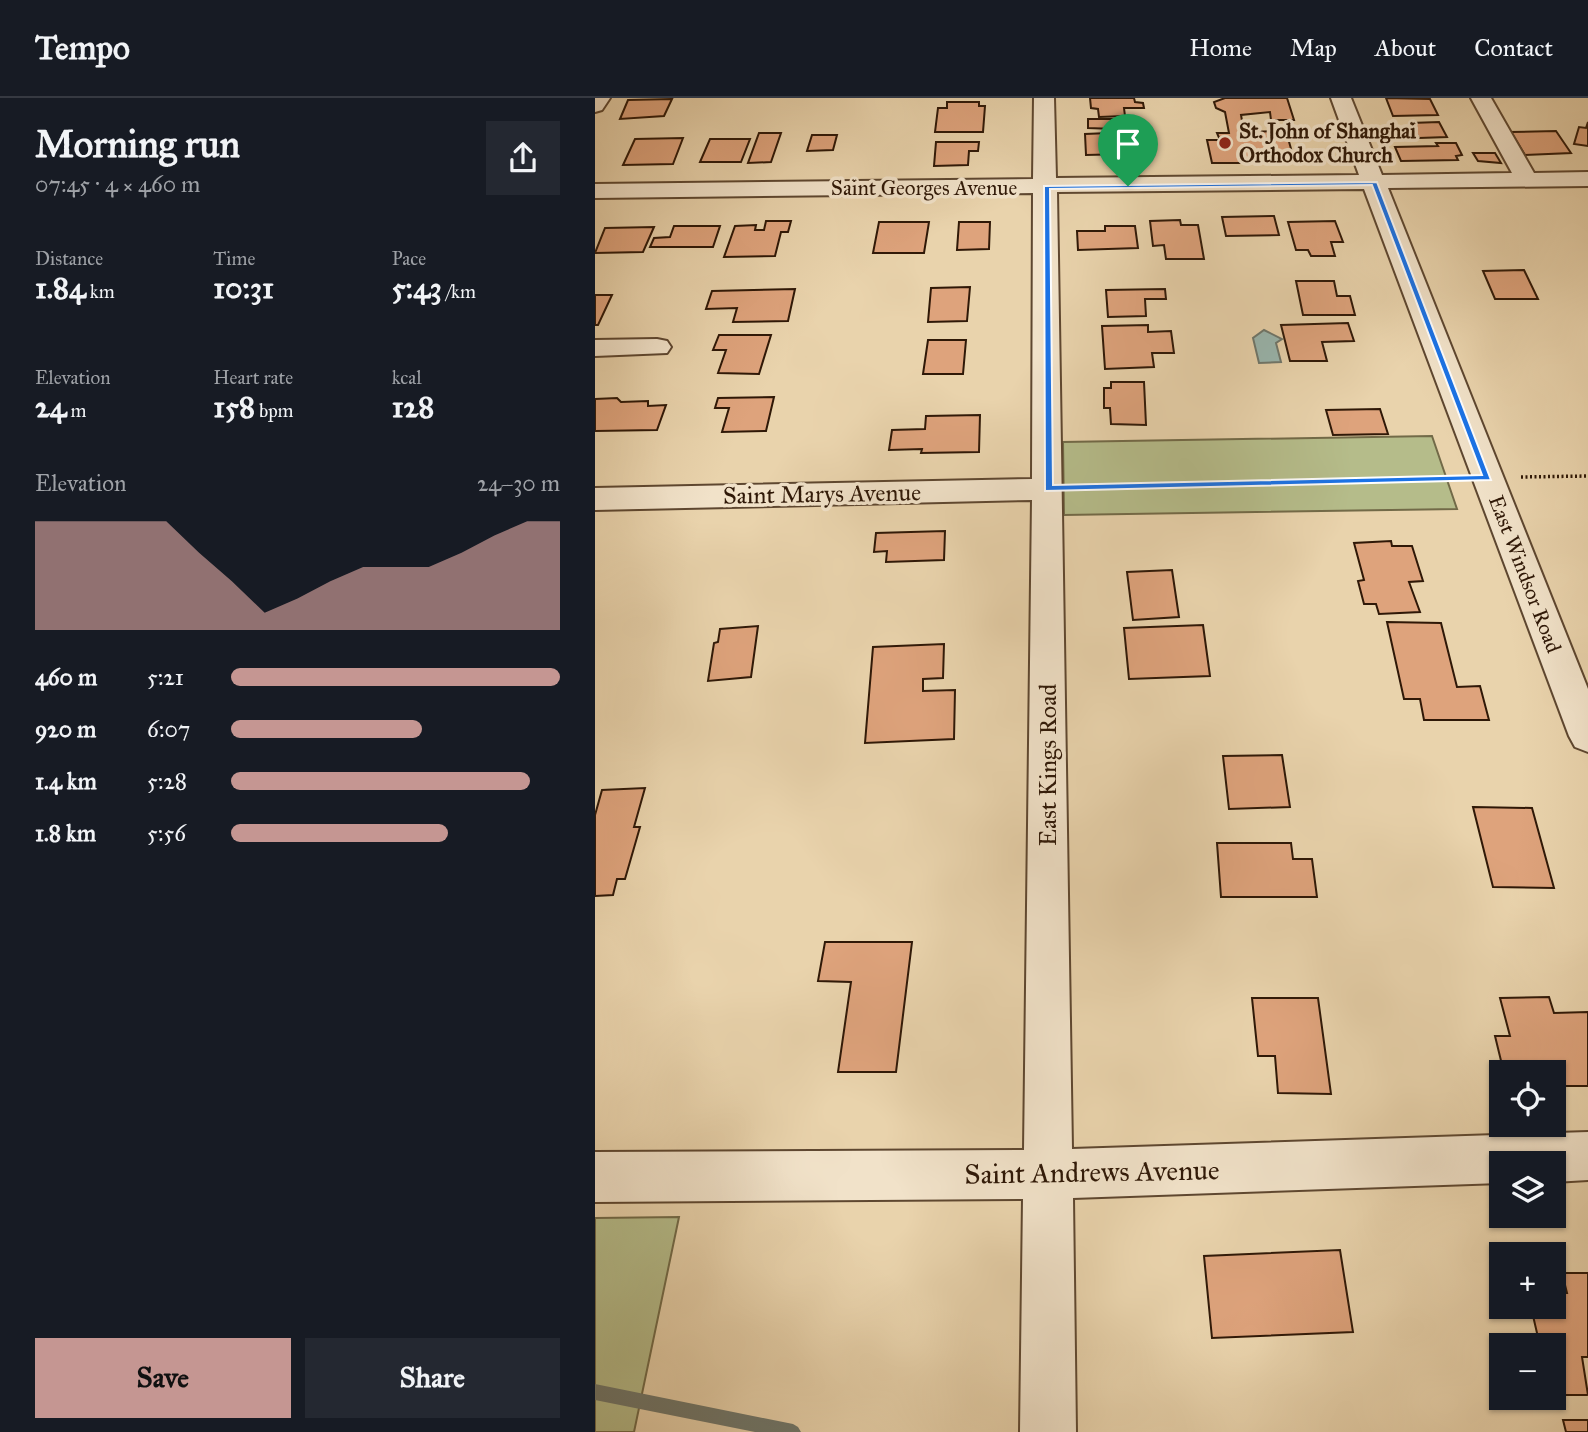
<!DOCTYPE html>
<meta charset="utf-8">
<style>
body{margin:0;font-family:"IM FELL Great Primer",serif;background:#242831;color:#f1f3f6;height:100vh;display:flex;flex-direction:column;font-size:26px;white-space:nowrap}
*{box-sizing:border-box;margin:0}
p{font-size:23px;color:#9ea1a6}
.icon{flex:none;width:38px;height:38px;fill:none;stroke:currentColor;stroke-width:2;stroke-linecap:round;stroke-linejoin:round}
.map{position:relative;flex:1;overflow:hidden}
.sheet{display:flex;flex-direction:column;background:#171b24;width:595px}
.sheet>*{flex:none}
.controls{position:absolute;left:894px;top:962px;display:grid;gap:14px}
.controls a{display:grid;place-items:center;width:77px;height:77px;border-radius:0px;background:#171b24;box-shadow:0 2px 5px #0004;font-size:35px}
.pin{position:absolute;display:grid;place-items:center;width:60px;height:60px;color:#fff;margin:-72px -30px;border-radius:50% 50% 50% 0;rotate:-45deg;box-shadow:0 0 7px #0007}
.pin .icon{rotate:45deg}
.round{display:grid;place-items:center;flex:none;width:74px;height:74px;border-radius:0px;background:#242831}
.overview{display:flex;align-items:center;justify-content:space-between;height:119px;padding:0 35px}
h1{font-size:38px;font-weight:700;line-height:52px}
.stats{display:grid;grid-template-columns:repeat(3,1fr);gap:10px;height:119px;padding:7px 35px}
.stats div{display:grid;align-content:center}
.stats b{font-size:30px;font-weight:700}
.stats small{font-size:19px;font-weight:400}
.stats p{font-size:19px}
.chart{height:196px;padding:14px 35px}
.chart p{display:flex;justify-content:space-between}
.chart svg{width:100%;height:126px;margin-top:7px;fill:#c59692;opacity:.7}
.action{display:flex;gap:14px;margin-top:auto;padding:14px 35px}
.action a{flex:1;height:80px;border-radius:0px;background:#c59692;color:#111;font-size:28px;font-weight:700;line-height:80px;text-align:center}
.action a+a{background:#242831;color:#f1f3f6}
ul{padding:0 35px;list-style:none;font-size:23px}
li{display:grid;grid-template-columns:112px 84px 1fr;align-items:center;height:52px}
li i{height:18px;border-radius:9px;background:#c59692}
header{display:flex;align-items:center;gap:42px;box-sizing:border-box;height:98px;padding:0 35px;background:#171b24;border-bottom:2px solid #363941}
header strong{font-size:33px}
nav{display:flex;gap:38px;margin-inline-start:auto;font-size:24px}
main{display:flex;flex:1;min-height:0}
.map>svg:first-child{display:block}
</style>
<header>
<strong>Tempo</strong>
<nav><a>Home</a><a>Map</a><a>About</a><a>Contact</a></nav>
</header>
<main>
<section class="sheet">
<div class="overview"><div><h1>Morning run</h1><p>07:45 · 4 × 460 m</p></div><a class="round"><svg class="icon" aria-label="share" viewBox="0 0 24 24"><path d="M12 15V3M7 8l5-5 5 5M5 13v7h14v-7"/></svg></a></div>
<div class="stats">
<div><p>Distance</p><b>1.84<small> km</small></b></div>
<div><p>Time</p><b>10:31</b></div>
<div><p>Pace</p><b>5:43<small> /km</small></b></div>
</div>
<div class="stats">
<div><p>Elevation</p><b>24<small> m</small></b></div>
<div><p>Heart rate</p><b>158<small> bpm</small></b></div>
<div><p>kcal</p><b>128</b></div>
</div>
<div class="chart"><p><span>Elevation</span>24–30 m</p>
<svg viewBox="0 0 160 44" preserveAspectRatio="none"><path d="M0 44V6L10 6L20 6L30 6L40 6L50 17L60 27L70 38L80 33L90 27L100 22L110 22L120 22L130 17L140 11L150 6L160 6V44z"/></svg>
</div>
<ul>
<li><b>460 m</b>5:21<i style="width:100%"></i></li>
<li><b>920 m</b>6:07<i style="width:58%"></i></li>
<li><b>1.4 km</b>5:28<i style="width:91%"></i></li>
<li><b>1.8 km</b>5:56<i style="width:66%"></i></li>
</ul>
<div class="action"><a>Save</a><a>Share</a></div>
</section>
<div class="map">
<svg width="993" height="1334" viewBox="0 0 993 1334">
<rect width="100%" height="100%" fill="#e9d3ac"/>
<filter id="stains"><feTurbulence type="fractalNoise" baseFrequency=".00286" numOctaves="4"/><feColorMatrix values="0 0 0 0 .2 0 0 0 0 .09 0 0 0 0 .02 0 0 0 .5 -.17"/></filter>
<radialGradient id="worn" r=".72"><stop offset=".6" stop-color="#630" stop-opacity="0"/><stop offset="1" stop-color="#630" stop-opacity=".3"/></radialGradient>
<g fill="#b5bc8a" stroke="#726a48" stroke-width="2">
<polygon points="837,338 862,411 469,417 468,344"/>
<polygon points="84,1119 39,1334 0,1334 0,1120"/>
</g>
<polygon fill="#99b7b0" stroke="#6f776c" stroke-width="2" points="669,232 687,241 681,245 686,264 664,265 658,240"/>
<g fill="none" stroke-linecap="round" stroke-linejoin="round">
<polygon fill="#6f776c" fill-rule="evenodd" points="0,1286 198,1326 203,1329 206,1334 160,1334 0,1302"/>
</g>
<g fill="#dea37c" stroke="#2f1807" stroke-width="2">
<polygon points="495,0 539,0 540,4 548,5 549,10 529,10 530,18 504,19 503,11 496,10"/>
<polygon points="692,0 699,22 676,22 675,14 646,17 649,34 691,33 700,65 617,65 612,42 625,42 622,35 634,35 630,14 621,10 619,4 630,0"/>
<polygon points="791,0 835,1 843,17 798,18"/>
<polygon points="77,1 69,18 25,21 33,2"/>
<polygon points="352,4 384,4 384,8 390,8 388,34 340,34 343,10 352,10"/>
<polygon points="493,21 518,21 519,31 493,30"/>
<polygon points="844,24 852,39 824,40 816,25"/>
<polygon points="993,24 993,48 979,46 984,29 991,30"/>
<polygon points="961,33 976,55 930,57 916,34"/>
<polygon points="164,35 186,35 176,64 153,65"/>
<polygon points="514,35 514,39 529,39 531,56 491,57 490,36"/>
<polygon points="217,37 242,37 238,52 212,53"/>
<polygon points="88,40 78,66 28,67 40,41"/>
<polygon points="115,41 155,41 146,64 105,64"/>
<polygon points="341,44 384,44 383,53 374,53 373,67 339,68"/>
<polygon points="841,45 861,45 867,57 861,58 863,62 806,63 800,49 843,48"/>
<polygon points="878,55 900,55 906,65 883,63"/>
<polygon points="679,118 684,137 631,138 627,119"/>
<polygon points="585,122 586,127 603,127 609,161 571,161 569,147 558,148 555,123"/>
<polygon points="171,123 196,123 193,134 186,134 180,158 129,159 140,128 161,127 160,132 169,132"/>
<polygon points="740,123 748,144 736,144 740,158 716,158 713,152 701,152 693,124"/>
<polygon points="284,124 334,124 329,155 278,155"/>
<polygon points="364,124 395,124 394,151 362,152"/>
<polygon points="79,128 125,128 118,149 55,149 59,140 75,139"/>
<polygon points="510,128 540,128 543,150 483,152 482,133 510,133"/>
<polygon points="59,129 48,154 0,155 10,130"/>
<polygon points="929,172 943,201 900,201 888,173"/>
<polygon points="701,183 739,183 742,198 755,198 760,217 708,217"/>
<polygon points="375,189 372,223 333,224 336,190"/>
<polygon points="200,191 193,223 138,224 142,210 111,211 117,193"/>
<polygon points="570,191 571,201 550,201 551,218 513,219 511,192"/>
<polygon points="0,197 17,197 3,227 0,227"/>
<polygon points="753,225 759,243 727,244 732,263 695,263 686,227"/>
<polygon points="553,227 553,234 576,233 579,255 557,255 559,269 510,271 507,228"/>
<polygon points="124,237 176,237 164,276 123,275 131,252 118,252"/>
<polygon points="333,242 371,242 368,276 328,276"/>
<polygon points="516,284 549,284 551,327 516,326 515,310 509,310 509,290 516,290"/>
<polygon points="179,299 171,333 127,334 134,310 120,310 123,300"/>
<polygon points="22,300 26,304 53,303 53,308 71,307 62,332 0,333 0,301"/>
<polygon points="785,311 793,336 738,337 731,312"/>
<polygon points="385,317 384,354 326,355 327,351 294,352 297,332 330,331 331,318"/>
<polygon points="350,433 349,462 291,464 292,453 279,454 281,435"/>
<polygon points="796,443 797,448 817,448 828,483 814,484 825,514 784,516 781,506 769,506 763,483 769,482 759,445"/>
<polygon points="577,472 584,519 538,522 532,474"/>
<polygon points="792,524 846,525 862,589 885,588 894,622 829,622 825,601 809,601"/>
<polygon points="608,527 615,578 534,581 529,530"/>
<polygon points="163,528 156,579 113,583 119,545 123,544 125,531"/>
<polygon points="349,546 348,580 328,581 328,593 360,592 359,641 270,645 278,549"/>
<polygon points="687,657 695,709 634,711 628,658"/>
<polygon points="50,690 39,729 45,729 30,781 22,781 18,797 0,798 0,717 7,692"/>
<polygon points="878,709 937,710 959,790 898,789"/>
<polygon points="622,745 696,745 698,761 717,761 722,799 626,799"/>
<polygon points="230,844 317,844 301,974 243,974 256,884 223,883"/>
<polygon points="954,899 959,915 993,914 993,988 959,988 959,975 909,975 900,938 915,938 905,900"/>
<polygon points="657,900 723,900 736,996 683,995 680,958 663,958"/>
<polygon points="745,1152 758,1234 617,1240 609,1158"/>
<polygon points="967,1175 993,1175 993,1259 987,1259 993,1297 959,1297 959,1248 945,1248 936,1209 959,1209 959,1195 972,1195"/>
<polygon points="968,1322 993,1322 993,1334 971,1334"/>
</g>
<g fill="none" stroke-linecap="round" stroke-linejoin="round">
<g stroke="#5e4730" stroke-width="4">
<g id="minor">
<polygon points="0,0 15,0 7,12 0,14"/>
<polygon points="439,0 459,0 461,80 764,77 736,0 756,0 787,77 917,75 876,0 896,0 939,75 993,74 993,88 793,90 993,591 993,654 980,649 974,638 769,91 462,94 477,1051 993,1034 993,1082 959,1084 959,1066 906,1066 906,1085 478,1100 481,1334 425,1334 428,1101 0,1104 0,1054 429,1052 437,402 0,412 0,390 437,381 438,95 0,100 0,86 438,81"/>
<polygon points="62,241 72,243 76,249 72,255 0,258 0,242"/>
</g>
</g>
<g stroke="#2f1807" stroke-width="3.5" stroke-dasharray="2 2.5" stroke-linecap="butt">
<polyline points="926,379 993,378"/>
<polyline points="486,390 858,381"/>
</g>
<use href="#minor" fill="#f1e2c9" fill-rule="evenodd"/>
</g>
<path fill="#1a73e8" stroke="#fff" stroke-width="2" fill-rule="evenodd" d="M782 84 896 382 450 393 449 88ZM777 87 887 377 458 387 455 91Z"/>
<circle fill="#8f2418" stroke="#f1e2c9" stroke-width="2.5" cx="630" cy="45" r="7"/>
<g text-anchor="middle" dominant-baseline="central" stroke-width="7" stroke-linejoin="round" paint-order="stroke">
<g font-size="21" font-weight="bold" fill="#2f1807" stroke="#f1e2c9" text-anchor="start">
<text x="644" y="33">St. John of Shanghai<tspan x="644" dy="24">Orthodox Church</tspan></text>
</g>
<g font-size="21" fill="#2f1807" stroke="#f1e2c9">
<text x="329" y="90">Saint Georges Avenue</text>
<text transform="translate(930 476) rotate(69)">East Windsor Road</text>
</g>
<g font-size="24" fill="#2f1807" stroke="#f1e2c9">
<text transform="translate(227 396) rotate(-1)">Saint Marys Avenue</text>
<text transform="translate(453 667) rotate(-90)">East Kings Road</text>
</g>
<g font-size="28" fill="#2f1807" stroke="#f1e2c9">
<text transform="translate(497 1074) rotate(-1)">Saint Andrews Avenue</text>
</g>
</g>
<rect width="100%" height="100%" filter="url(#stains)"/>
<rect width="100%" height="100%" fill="url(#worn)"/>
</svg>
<div class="controls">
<a><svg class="icon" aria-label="locate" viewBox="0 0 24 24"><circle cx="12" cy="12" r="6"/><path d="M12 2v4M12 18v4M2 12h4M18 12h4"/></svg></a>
<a><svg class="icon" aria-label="layers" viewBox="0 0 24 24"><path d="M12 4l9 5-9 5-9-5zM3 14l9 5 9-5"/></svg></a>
<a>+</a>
<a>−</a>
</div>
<div class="pin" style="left:533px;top:88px;background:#1e9e55"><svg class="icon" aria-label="arrive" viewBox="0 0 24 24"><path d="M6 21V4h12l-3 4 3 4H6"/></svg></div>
</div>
</main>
